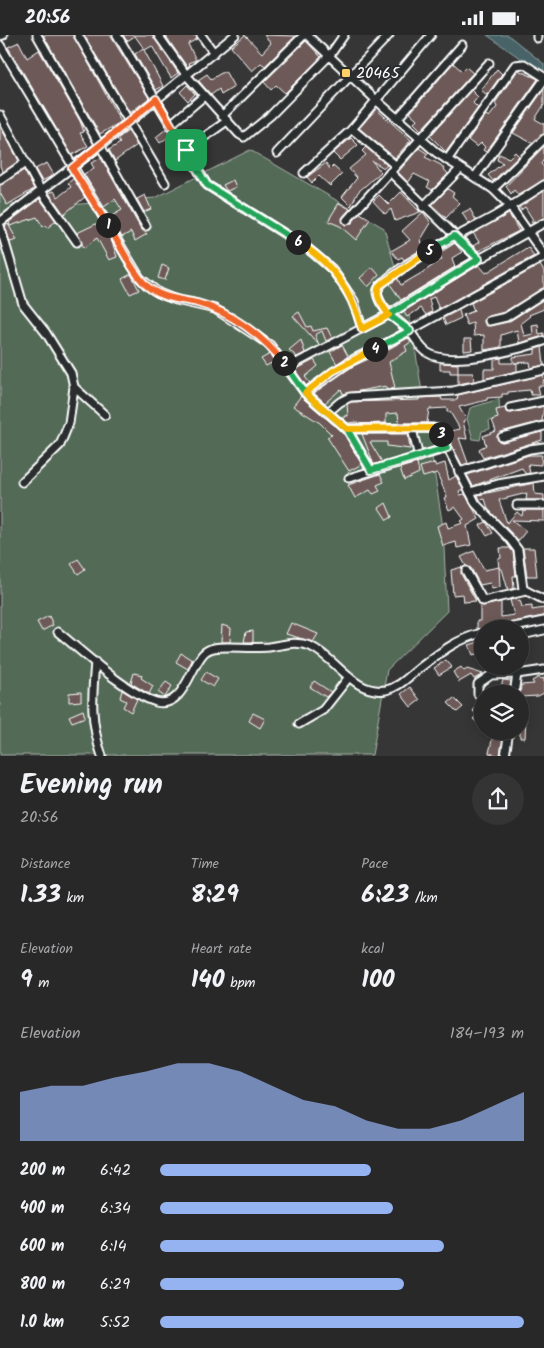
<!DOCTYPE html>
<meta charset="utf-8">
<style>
body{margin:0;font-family:Kalam,sans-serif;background:#353435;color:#f1f3f6;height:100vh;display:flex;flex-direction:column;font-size:19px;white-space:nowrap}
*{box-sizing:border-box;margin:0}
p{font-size:16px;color:#a5a6a8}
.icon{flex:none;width:28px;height:28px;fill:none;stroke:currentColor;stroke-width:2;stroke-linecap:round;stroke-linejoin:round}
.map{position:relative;height:721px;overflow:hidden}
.side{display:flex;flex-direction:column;background:#292829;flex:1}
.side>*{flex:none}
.controls{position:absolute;left:474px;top:585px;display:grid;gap:10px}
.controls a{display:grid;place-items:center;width:55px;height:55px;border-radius:50%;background:#292829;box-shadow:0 2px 12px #0003,0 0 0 1px #454446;font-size:25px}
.pin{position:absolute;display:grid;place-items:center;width:42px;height:42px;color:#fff;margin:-21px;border-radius:10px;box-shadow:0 2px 8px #0006}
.km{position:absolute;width:25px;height:25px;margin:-12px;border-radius:50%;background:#222;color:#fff;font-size:14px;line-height:25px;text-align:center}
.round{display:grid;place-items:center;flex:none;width:52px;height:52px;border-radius:26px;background:#353435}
.head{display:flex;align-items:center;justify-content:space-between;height:85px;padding:0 20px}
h1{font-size:28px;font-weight:700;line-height:38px}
.stats{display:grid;grid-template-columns:repeat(3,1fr);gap:8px;height:85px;padding:5px 20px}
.stats div{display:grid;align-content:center}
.stats b{font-size:25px;font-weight:700}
.stats small{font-size:14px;font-weight:400}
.stats p{font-size:14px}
.chart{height:140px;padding:10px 20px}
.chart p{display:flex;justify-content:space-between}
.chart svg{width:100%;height:90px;margin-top:5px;fill:#95b2f1;opacity:.7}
ul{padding:0 20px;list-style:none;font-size:16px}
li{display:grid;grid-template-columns:80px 60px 1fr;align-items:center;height:38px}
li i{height:12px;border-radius:6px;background:#95b2f1}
.status{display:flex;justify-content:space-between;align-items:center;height:35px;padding:0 25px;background:#292829;direction:ltr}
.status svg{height:14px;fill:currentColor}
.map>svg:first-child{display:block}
</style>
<div class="status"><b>20:56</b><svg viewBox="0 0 49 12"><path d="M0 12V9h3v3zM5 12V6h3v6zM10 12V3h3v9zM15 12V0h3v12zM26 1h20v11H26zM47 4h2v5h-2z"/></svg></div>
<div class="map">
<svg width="544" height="721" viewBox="0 0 544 721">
<rect width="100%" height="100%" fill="#373637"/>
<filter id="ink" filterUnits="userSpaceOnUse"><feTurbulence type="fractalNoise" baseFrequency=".02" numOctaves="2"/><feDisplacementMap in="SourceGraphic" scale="10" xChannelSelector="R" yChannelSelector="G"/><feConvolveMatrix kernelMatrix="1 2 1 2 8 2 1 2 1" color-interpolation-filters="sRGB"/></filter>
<g filter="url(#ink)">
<g fill="#536a57" stroke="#a9b4ab">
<polygon points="250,115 384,193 411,288 428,395 434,395 439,413 431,415 443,493 447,576 387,635 372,720 0,720 0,158 19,174 155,163"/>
<polygon points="499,364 500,383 489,386 490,394 482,396 480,405 473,404 467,384 470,373"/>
</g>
<polygon fill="#466468" stroke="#90a2a4" points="487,0 508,0 544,29 544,40"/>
<g fill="#6d5a59" stroke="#fff">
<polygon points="43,0 73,0 121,87 100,99"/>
<polygon points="84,0 110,0 149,63 130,78"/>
<polygon points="123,0 153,0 178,38 171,43 152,11 145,15 135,1 127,6"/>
<polygon points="165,0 196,0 197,4 188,9 196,25 188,28 190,30 187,32"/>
<polygon points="245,0 262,18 271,8 264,0 296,1 265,31 261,28 252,36 231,12"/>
<polygon points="306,6 321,22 285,58 276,50 271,55 264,47"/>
<polygon points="19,7 27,23 39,15 80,86 84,97 80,98 88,111 72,120 8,12"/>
<polygon points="143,13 163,51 156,55 135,19"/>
<polygon points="453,28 462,36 466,32 473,38 421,95 414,88 417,84 410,78"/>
<polygon points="497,34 502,39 487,60 481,55"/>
<polygon points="518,35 538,44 486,117 483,115 485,112 481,108 477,112 468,105 486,80 489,82 497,72 495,68"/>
<polygon points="225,36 234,52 221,60 219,54 211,60 198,45 207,39 211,44"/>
<polygon points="187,50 195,59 188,66 180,57"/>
<polygon points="544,54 544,70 535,84 544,89 544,99 532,108 513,98"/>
<polygon points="471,55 478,62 473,68 478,73 446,117 430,101"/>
<polygon points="376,74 411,105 395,123 359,93"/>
<polygon points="0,91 19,126 3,137 0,131"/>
<polygon points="166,94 171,100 160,108 156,102"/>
<polygon points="128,96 137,110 115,126 109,115 120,108 117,104"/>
<polygon points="351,103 358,110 340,125 333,118"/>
<polygon points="544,111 544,124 541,129 544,132 544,145 518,160 514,155 511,159 506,151"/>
<polygon points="366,112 387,130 384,133 372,126 381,137 358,157 351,171 342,162 357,143 349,134 366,120 362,116"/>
<polygon points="419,113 428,119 425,122 441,130 448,139 432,155 427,152 430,147 414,139 408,148 398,137"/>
<polygon points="515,117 519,121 493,146 488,140 503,128 497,125 499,119 509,123"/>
<polygon points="101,123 141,194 147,199 135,206 131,197 122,202 110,182 122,175 115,164 104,172 84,139 94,133 91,128"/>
<polygon points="47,128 54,140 42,146 35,134"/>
<polygon points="326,128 330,134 333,131 342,139 330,151 319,141 312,148 307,142"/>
<polygon points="24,135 34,154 7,170 0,158 0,150"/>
<polygon points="74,143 85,162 64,179 49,158 54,156 58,162 71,152 68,148"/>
<polygon points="233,145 236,152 227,156 223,150"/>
<polygon points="448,154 454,158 452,161 460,168 446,183 432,170"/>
<polygon points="544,156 544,183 532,188 531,186 533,185 525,172 521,175 519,172"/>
<polygon points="401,157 420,177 395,186 391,174 385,179 373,166 379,160 390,171 389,169"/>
<polygon points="145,160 151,174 144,177 137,164"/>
<polygon points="40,164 56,186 47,193 45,190 43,192 37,182 10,191 9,187"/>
<polygon points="339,168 350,174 342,183 345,190 351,189 360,178 370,184 356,205 340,191 328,186"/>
<polygon points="470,174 476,185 469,189 462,178"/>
<polygon points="423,177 431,188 420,206 426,212 404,225 402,222 398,224 391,216 410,205 402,196"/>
<polygon points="509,179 519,196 478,216 473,211 479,207 473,198"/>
<polygon points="100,187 112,207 117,222 109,225 97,203 84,213 77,198"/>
<polygon points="8,189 17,205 10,207 5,191"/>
<polygon points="455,208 462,217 452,223 455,232 401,265 390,249 397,243 401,250 425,236 442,224 438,219"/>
<polygon points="528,212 534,221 439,274 434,262 429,264 432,277 426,280 421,273 407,282 403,276 479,230 486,238"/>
<polygon points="162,230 169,233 165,245 158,243"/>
<polygon points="540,230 544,236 544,253 504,277 486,282 484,287 490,291 508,287 544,264 544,274 529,280 530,281 521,288 524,301 533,299 532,290 538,289 539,299 544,298 544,301 519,308 517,295 501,300 501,312 484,315 484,300 474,301 473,288 467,290 463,280 474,276 471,268"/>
<polygon points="372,232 379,240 369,251 367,251 360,243"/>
<polygon points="131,239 139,255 130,259 122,244"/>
<polygon points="459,275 461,283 446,290 443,283"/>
<polygon points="299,277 307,292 311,291 313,296 327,293 332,303 326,306 322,296 315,300 319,310 293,281"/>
<polygon points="408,303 411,307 405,311 407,316 389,327 395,353 387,355 386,351 343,359 341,354 325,368 314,358 353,331 380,319"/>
<polygon points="464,304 471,304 472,315 464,316"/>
<polygon points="301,305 305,318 297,322 289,315"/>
<polygon points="342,310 348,321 337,329 330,317"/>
<polygon points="542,312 544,330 531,333 530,327 514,328 517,328 517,336 484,344 484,334 494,334 494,324 501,323 501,328 513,328 513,322 535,319 535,314"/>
<polygon points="270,319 275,326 266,331 261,324"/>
<polygon points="314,325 318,331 305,342 310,348 306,351 295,335"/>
<polygon points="440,328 458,329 458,338 450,338 450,335 440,335"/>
<polygon points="458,338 473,338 474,346 458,349"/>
<polygon points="544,340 543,351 538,351 540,360 531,360 530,355 508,357 508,359 502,359 502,362 487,363 487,365 459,372 466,384 463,386 467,404 459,403 468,428 462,430 445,397 460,394 450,377 447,377 447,373 429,374 427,388 399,388 398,378 386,379 386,388 358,389 357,387 348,388 344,384 344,381 348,381 347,369 351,367 419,365 419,363 441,362 442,365 457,365 458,360"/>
<polygon points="301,361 344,399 362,429 349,436 327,402 332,400 320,388 293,371"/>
<polygon points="544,371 542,386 501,397 497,401 498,405 503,407 542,397 542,405 483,423 479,414 486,410 483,401 496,396 492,385 498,383 496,375 505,373 506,377 511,378"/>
<polygon points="362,399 408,399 410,414 387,411 387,407 370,407 382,427 374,430"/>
<polygon points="529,420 542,420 541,430 528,429 530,438 525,439 522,433 473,451 467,440"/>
<polygon points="417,428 419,438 404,445 400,433"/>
<polygon points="435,428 435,431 445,428 449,445 456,441 463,454 459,456 460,460 465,459 479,484 467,491 471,510 457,513 456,507 443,511 437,491 446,487 448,493 463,488 461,486 464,484 455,472 449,475 444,463 447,462 437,438 423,442 420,432"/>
<polygon points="380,439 384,447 377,450 380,456 373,459 370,455 355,463 348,450"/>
<polygon points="534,448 535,459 544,460 544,465 526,465 527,458 499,465 507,488 517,477 522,481 523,475 544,475 544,486 512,485 526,496 518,506 488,474 485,464 480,465 478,460"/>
<polygon points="386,468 392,482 387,485 379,473"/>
<polygon points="486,487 493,498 487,501 480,490"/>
<polygon points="500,513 510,513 513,517 516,541 513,541 514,553 508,555 502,534 499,534 498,524 501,523"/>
<polygon points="523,513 534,513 537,541 527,541"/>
<polygon points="474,516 484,535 499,532 500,552 492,554 490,548 480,550 471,533 466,531 461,522"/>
<polygon points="78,524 85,534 78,539 71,529"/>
<polygon points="462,532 461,539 476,566 464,567 463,559 453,560 451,535"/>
<polygon points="516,564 516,566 520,565 522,572 532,571 532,575 544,573 544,581 503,589 499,593 477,594 477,586 480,586 480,570 484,571 501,567 501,582 514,580 510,565"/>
<polygon points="49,581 53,590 42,596 37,587"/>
<polygon points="291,588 318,599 313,607 286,599"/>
<polygon points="222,590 231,593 230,607 221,607"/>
<polygon points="253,596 253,607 244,607 246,597"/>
<polygon points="482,606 482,617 473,620 469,610"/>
<polygon points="181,618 192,625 188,634 176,627"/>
<polygon points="446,625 452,632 439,640 434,633"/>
<polygon points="461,632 464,636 467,634 483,639 474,644 471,640 459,647 453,637"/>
<polygon points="206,637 218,644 213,652 201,645"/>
<polygon points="134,638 142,640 141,643 153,651 149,659 131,648"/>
<polygon points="539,642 540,644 544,643 544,658 538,661 520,662 521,650 534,649 532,646"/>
<polygon points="503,645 511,646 509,659 499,659"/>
<polygon points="314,646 331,657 326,662 310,652"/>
<polygon points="166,647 172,651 165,662 158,657"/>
<polygon points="410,652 420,665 411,672 401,659"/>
<polygon points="122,655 137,664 131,677 123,672 126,666 120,663"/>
<polygon points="81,657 81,666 69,667 69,658"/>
<polygon points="454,663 463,672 457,677 448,668"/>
<polygon points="479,668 482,671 482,684 478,688 473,684 477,680 473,676"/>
<polygon points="83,675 85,682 72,687 69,681"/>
<polygon points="253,678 265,684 260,693 249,686"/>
<polygon points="520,683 526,684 525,703 520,703"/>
<polygon points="494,696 504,696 500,721 489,718"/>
</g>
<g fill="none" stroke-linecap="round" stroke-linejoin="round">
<g stroke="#fff" stroke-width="11">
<g id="street">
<polyline points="37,0 146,191"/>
<polyline points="78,0 165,148"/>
<polyline points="117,0 207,150 307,213 332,234 354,266 362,293"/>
<polyline points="158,0 187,41 239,99 244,102 271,80 330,20 344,0"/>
<polyline points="201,0 214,18"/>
<polyline points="307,0 376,65 437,118 493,154 510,171 544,220"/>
<polyline points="537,0 537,3"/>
<polyline points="0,1 3,0"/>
<polyline points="0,10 140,243 159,258 176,265 215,274 270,310 305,358 347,394 371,435"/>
<polyline points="0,80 41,156 77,207"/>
<polyline points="222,81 304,0"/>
<polyline points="397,84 462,10"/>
<polyline points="170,90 204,61"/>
<polyline points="352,94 395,130"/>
<polyline points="186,115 227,86"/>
<polyline points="277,118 389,0"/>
<polyline points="447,125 515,30 524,29 544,42"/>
<polyline points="390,137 479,224"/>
<polyline points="304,138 352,94 431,0"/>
<polyline points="475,142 544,45"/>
<polyline points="0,145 25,128"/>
<path d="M544 150C529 160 513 170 498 179 478 192 378 237 377 258 381 276 396 283 408 295 416 302 419 313 428 318 451 333 520 314 544 306"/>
<polyline points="493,154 544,104"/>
<polyline points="423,172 460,134"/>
<polyline points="347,185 489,28"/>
<polyline points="0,187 100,111 235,0"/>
<polyline points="0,191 23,269 46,298 71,338 74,352 69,388 60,410 22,447"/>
<polyline points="489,286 506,282 544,258"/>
<polyline points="287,333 389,279 465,232 544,188"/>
<polyline points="74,352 105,380"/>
<polyline points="305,358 354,324 387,308 544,222"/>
<polyline points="510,373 544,366"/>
<polyline points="327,378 340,367 350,362 453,356 544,335"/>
<polyline points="347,394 432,393 438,394 476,469 509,503 518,515 523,554 544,565"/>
<polyline points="412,394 419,422"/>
<polyline points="502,402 544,391"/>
<polyline points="459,437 530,414 544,412"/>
<polyline points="349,443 447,413"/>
<polyline points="470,457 498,449 544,441"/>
<polyline points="517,470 544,470"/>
<polyline points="466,536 483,566 526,556"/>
<polyline points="504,594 544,586"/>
<path d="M58 597C83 617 126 658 156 667 183 674 190 633 203 619 209 612 219 612 228 612 241 612 256 613 269 612 284 610 295 605 310 611 337 623 353 660 386 655 399 652 407 643 417 635 438 619 456 604 482 598"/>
<polyline points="522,600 544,595"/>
<path d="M95 627C92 663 90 686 102 721"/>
<polyline points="478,659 478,649 491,640 517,639 544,635"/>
<polyline points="514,659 517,639"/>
<polyline points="299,689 323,675 349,642"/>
<polyline points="505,721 509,696"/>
</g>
</g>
<use href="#street" stroke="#2a2d2e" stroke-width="7"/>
</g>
</g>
<g fill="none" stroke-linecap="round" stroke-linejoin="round" filter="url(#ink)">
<g stroke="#fff" stroke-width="10">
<polyline id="split-1" points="108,190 72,133 156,64 186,115"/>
</g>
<g stroke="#fff" stroke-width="10">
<path id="split-2" d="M108 190C119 208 132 237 147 251 162 264 180 264 197 268 231 277 263 301 284 328"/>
</g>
<g stroke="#fff" stroke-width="10">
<polyline id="split-3" points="284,328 305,358 347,394 371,435 447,413 441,399"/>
</g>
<g stroke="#fff" stroke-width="10">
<polyline id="split-4" points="375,314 333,336 305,358 347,394 432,393 441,399"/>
</g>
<g stroke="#fff" stroke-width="10">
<polyline id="split-5" points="375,314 410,296 389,280 479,224 454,201 429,216"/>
</g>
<g stroke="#fff" stroke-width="10">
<path id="split-6" d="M298 207C334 230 350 253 362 294L389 280C383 271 373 260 380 250L429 216"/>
</g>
<g stroke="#fff" stroke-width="10">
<polyline id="split-7" points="186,115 207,150 298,207"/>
</g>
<use href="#split-1" stroke="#f0652b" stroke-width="6"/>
<use href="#split-2" stroke="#f0652b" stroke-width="6"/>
<use href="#split-3" stroke="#22a559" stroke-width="6"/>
<use href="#split-4" stroke="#f5b400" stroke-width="6"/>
<use href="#split-5" stroke="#22a559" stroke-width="6"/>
<use href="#split-6" stroke="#f5b400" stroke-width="6"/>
<use href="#split-7" stroke="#22a559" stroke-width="6"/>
</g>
<rect fill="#ffd166" stroke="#2a2d2e" stroke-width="2" x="341" y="33" width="10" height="10" rx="2.5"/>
<g text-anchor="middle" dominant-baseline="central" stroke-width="4" stroke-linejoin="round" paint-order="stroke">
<g font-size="16" fill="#fff" stroke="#2a2d2e" text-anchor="start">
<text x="356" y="38">20465</text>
</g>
</g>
</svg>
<div class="controls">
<a><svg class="icon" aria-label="locate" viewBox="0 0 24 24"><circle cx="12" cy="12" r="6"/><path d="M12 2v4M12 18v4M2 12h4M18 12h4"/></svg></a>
<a><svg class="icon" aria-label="layers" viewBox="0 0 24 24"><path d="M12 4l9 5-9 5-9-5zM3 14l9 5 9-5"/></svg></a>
</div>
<div class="pin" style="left:186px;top:115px;background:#1e9e55"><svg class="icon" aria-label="arrive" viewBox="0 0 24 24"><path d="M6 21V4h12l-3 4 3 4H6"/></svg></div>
<b class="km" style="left:108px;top:190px">1</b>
<b class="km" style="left:284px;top:328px">2</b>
<b class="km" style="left:441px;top:399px">3</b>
<b class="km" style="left:375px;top:314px">4</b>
<b class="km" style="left:429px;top:216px">5</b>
<b class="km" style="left:298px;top:207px">6</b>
</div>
<section class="side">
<div class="head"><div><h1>Evening run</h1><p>20:56</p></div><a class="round"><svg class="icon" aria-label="share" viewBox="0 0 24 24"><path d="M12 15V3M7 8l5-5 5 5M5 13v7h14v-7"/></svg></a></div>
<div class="stats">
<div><p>Distance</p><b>1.33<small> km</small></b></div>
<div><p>Time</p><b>8:29</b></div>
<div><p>Pace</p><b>6:23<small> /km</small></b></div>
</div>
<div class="stats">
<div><p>Elevation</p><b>9<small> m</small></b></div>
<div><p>Heart rate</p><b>140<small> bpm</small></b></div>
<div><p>kcal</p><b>100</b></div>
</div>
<div class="chart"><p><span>Elevation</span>184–193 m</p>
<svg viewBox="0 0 160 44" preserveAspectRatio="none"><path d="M0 44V20L10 17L20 17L30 13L40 10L50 6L60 6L70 10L80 17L90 24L100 27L110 34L120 38L130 38L140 34L150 27L160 20V44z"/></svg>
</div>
<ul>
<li><b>200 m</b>6:42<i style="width:58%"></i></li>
<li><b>400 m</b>6:34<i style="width:64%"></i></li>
<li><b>600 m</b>6:14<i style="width:78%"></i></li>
<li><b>800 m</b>6:29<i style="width:67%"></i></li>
<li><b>1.0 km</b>5:52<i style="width:100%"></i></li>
</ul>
</section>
